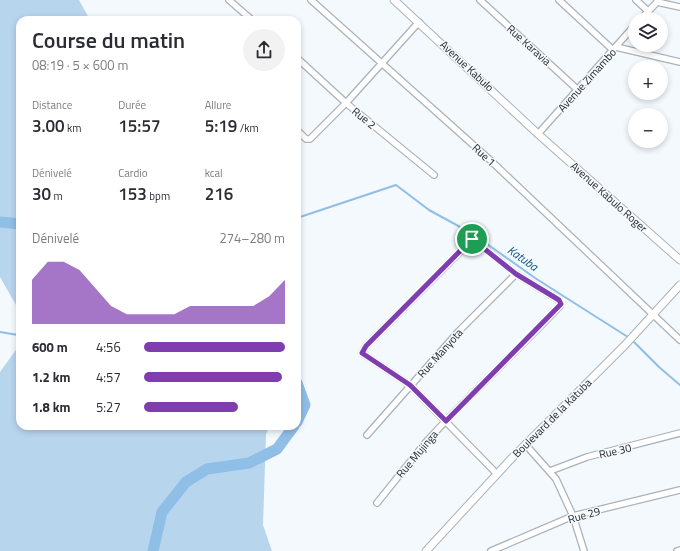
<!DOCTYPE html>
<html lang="fr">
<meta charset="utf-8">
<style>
body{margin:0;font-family:"Titillium Web",sans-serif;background:#f2f2f3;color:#2b2b33;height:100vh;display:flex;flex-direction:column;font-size:15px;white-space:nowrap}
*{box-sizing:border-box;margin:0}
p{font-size:13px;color:#7c7c81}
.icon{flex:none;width:22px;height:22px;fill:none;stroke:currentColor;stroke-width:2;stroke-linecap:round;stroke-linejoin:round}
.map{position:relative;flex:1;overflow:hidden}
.sheet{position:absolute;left:16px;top:16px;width:285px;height:414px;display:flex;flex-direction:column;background:#fff;border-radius:12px;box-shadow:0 2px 6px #0003}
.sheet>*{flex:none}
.tools{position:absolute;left:628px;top:12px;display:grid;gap:8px}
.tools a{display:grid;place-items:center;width:40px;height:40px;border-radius:50%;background:#fff;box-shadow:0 2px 6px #0003;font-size:20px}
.pin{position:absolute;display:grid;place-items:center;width:34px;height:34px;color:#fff;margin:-17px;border:2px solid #fff;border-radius:50%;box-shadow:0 1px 4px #0007}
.round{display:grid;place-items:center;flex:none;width:42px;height:42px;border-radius:21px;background:#f2f2f3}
.summary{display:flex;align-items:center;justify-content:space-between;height:68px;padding:0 16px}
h1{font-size:22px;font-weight:600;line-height:30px}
.stats{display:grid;grid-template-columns:repeat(3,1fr);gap:6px;height:68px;padding:4px 16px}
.stats div{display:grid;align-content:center}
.stats b{font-size:17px;font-weight:600}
.stats small{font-size:11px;font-weight:400}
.stats p{font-size:11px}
.chart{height:112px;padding:8px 16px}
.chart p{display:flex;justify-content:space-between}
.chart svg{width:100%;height:72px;margin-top:4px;fill:#803db0;opacity:.7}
ul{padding:0 16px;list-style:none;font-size:13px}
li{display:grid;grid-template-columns:64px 48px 1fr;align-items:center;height:30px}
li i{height:10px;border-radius:5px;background:#803db0}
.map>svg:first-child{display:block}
</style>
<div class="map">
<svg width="680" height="551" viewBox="0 0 680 551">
<rect width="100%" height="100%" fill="#f4f9fe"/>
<g fill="#b8d5ee">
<polygon points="0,0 79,0 90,20 20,20 20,312 0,277"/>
<polygon points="20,339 20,426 270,426 266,434 263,525 272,551 0,551 0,372 18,347"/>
</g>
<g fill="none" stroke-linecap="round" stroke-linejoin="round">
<g stroke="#8fbee7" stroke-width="2">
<polyline points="297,218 396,185 429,210 473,234 535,278 631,339 659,367 680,385"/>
<polyline points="0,332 18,335"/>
</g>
<g stroke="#8fbee7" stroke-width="11">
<polyline points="0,222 20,224"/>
<polyline points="297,383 305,405 297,422"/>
<polyline points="153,551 162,512 186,482 207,469 249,463 277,449 294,426"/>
</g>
<g stroke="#abb2b7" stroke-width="8">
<g id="minor">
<polyline points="229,0 252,20"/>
<polyline points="311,0 489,159 680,340"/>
<polyline points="480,0 578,90"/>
<polyline points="559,0 613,50"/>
<polyline points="636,0 648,11"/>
<polyline points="657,2 680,7"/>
<polyline points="641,19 659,0"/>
<polyline points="616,47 680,62"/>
<polyline points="297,58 346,103 434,175"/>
<polyline points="297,130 306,139 310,139 346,103 419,22"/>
<polyline points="538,134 635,25"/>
<polyline points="367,435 459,331 516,274"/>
<polyline points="525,444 556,479 573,516 584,551"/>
<polyline points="550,471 587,457 680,433"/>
<path d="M377 503 426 442C469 395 516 352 560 306L559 300 516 274 473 239 366 346 362 353 410 385 497 474"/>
<polyline points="491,551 573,516 680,490"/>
<polyline points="677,551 680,550"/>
</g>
</g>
<g stroke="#abb2b7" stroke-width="9">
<g id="tertiary">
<polyline points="394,0 538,134 680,260"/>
<polyline points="426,551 510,460 625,345 680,285"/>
</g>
</g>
<use href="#minor" stroke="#fff" stroke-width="5.5"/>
<use href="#tertiary" stroke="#fff" stroke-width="7"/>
</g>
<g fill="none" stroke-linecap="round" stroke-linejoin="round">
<g stroke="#fff" stroke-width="8">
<polygon id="route" points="472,239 516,274 559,300 561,304 446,421 410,385 362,353 366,346"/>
</g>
<use href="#route" stroke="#803db0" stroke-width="5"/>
</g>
<g text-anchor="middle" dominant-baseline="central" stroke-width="3" stroke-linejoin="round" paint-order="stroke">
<g font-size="11" fill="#232628" stroke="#f4f9fe">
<text transform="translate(529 45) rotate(42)">Rue Karavia</text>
<text transform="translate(467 66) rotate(43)">Avenue Kabulo</text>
<text transform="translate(587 80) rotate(-48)">Avenue Zimambo</text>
<text transform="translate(364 118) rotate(39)">Rue 2</text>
<text transform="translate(484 155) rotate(43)">Rue 1</text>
<text transform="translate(609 197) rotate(42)">Avenue Kabulo Roger</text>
<text transform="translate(440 353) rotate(-48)">Rue Manyota</text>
<text transform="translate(552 418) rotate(-45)">Boulevard de la Katuba</text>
<text transform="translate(615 451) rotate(-13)">Rue 30</text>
<text transform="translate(417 454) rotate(-50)">Rue Mujinga</text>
<text transform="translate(584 515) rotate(-16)">Rue 29</text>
</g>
<g font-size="12" font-style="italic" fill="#075487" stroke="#f4f9fe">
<text transform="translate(523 258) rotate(35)">Katuba</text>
</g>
</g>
</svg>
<div class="tools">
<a><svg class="icon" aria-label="layers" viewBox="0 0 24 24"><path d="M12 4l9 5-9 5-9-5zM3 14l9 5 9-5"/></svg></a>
<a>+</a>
<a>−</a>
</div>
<div class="pin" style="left:472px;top:239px;background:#1e9e55"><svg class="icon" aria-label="arrive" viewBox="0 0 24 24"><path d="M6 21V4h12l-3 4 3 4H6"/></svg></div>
<section class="sheet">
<div class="summary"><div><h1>Course du matin</h1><p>08:19 · 5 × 600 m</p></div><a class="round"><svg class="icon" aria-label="share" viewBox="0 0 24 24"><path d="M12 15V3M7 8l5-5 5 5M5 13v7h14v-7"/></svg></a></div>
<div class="stats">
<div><p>Distance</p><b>3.00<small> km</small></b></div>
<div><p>Durée</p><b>15:57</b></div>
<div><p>Allure</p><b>5:19<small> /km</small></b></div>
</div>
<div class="stats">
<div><p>Dénivelé</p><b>30<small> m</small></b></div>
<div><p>Cardio</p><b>153<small> bpm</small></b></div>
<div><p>kcal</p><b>216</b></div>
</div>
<div class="chart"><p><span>Dénivelé</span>274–280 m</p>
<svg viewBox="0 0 160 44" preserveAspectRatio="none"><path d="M0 44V17L10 6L20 6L30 11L40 22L50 33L60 38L70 38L80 38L90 38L100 33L110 33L120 33L130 33L140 33L150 27L160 17V44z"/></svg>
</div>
<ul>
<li><b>600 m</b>4:56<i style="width:100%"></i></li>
<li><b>1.2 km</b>4:57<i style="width:98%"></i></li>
<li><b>1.8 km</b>5:27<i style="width:67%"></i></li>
</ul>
</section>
</div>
